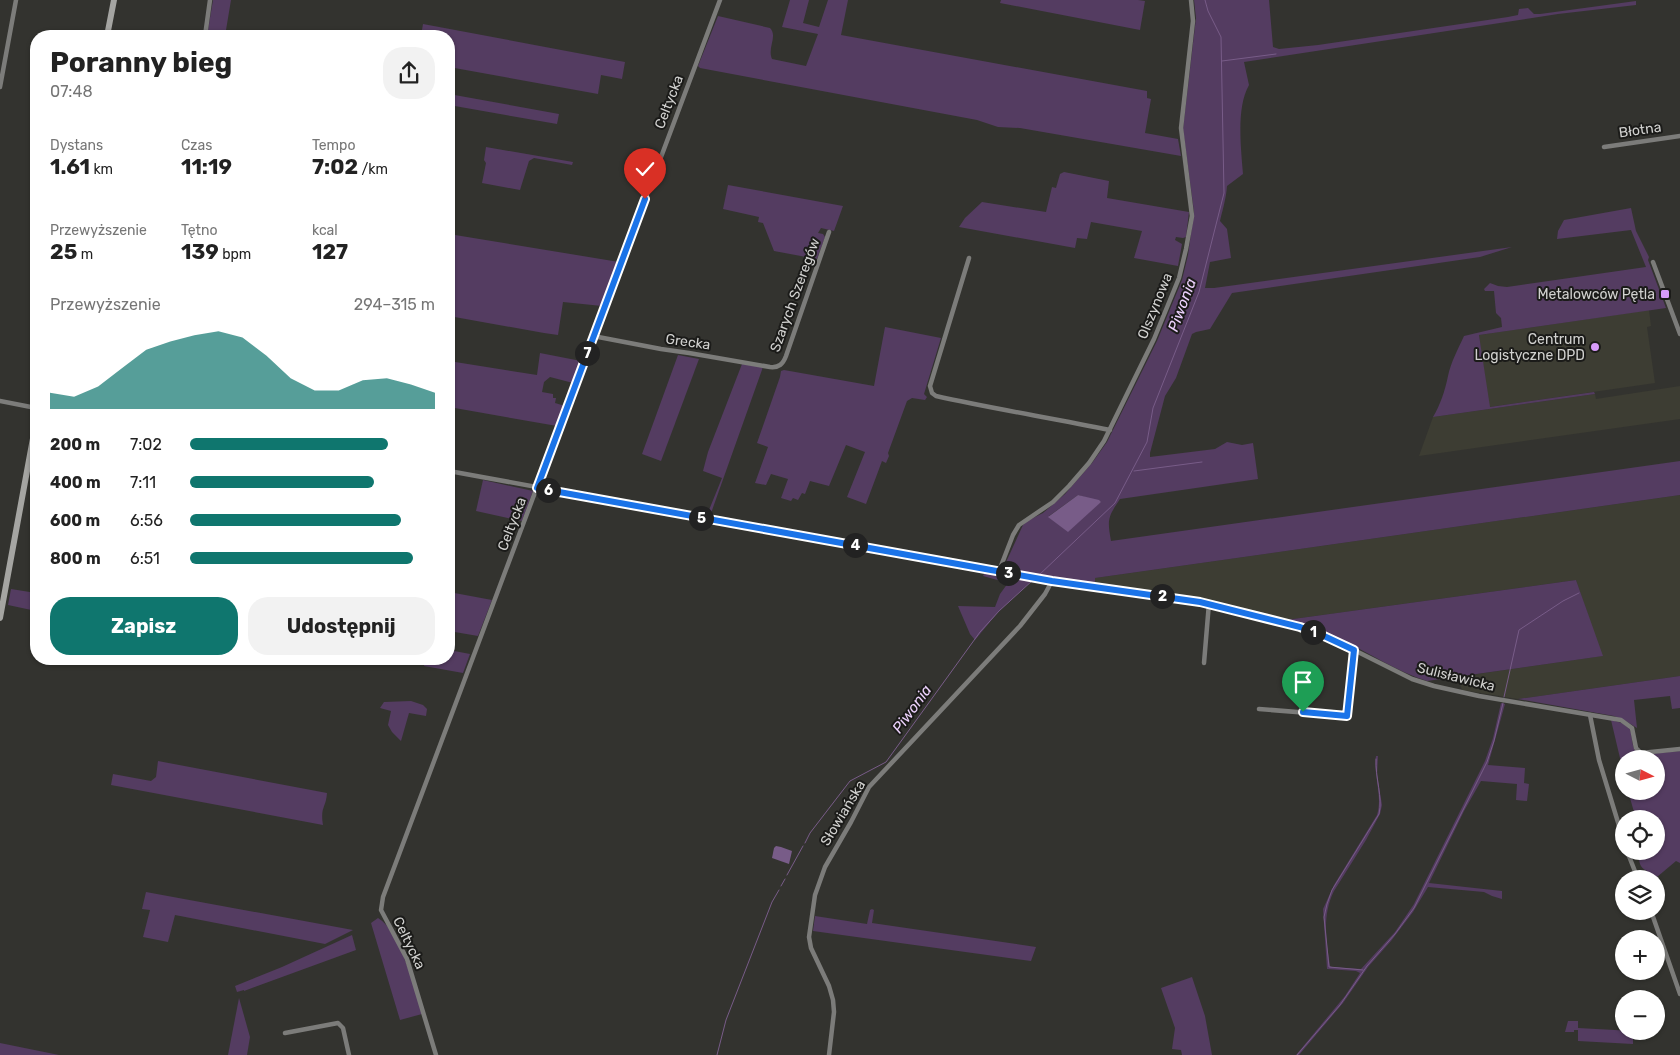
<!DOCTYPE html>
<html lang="pl">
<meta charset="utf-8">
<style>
body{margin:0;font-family:Rubik,sans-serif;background:#f2f2f2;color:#222;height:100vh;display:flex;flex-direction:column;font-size:19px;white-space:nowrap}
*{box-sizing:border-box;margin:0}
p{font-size:16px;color:#767676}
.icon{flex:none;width:28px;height:28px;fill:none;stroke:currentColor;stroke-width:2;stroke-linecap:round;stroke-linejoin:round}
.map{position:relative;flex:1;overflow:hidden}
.drawer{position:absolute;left:30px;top:30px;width:425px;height:635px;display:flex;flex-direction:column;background:#fff;border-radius:20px;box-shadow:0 1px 4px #0004}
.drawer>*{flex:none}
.needle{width:32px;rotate:96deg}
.buttons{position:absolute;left:1615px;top:750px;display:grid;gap:10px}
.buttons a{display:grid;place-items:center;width:50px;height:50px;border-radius:50%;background:#fff;box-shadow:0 1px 4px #0004;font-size:25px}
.pin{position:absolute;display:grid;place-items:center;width:42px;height:42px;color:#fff;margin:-51px -21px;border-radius:50% 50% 50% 0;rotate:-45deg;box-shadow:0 0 5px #0007}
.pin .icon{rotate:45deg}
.km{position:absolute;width:25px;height:25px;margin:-12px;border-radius:50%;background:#222;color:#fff;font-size:14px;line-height:25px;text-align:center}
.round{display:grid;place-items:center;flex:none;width:52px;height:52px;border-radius:20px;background:#f2f2f2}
.overview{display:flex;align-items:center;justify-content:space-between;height:85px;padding:0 20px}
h1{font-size:28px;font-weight:700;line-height:38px}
.metrics{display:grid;grid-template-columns:repeat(3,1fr);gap:8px;height:85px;padding:5px 20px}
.metrics div{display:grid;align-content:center}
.metrics b{font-size:21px;font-weight:700}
.metrics small{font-size:14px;font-weight:400}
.metrics p{font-size:14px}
.chart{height:140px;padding:10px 20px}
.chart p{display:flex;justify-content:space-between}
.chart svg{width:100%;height:90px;margin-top:5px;fill:#0f766e;opacity:.7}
.cta{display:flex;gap:10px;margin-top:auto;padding:10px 20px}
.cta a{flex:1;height:58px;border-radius:20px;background:#0f766e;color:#fff;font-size:20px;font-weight:700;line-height:58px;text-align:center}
.cta a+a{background:#f2f2f2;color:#222}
ul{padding:0 20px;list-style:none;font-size:16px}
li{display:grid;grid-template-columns:80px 60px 1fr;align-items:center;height:38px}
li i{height:12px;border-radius:6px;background:#0f766e}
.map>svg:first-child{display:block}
</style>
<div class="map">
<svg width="1680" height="1055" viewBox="0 0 1680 1055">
<rect width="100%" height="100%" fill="#33332f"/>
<g fill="#3d3d33">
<polygon points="1649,310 1651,326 1647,327 1655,383 1489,407 1479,335"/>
<polygon points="1680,386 1680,419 1419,456 1433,417 1595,394 1596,399"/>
<polygon points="1680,495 1680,676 1518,699 1462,690 1457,677 1602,656 1576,580 1286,620 1196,597 1095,584 1095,578"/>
</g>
<g fill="#543c61" fill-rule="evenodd">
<polygon points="213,0 231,0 226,30 263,36 207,36"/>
<path d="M790 0H809L803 23 819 27 828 0H848L841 35 1147 91V98L1151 99 1145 133 1178 139 1181 156 1020 128 998 127 977 120 700 68 698 66 718 16 770 28C778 36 767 48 772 59L806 66 818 34 782 27Z"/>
<polygon points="1001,0 1138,0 1145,1 1140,30 1000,3"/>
<path d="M1194 0H1269L1273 47 1279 49 1318 45 1508 17 1518 15 1519 9 1528 8 1534 14H1540L1636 1V5L1558 14 1244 62 1249 85C1236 108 1241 148 1243 174L1227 186C1226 199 1223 208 1220 221L1227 229 1231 258 1210 262 1205 288H1214L1512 247 1480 257 1232 293 1210 329 1196 332 1192 334 1176 378 1165 396 1150 453V457L1215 449 1227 442 1242 445 1253 443 1258 479 1120 499C1108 517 1107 519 1111 541L1680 461V495L1095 578V584L1037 576 999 611 975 640 970 634 958 606 995 607 1000 594 1008 583 983 576 986 570 1001 573 1023 525 1027 521 1043 513 1065 494 1092 463 1107 442 1157 341 1182 280 1188 255 1194 212 1183 129 1196 18ZM1078 495 1101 502 1049 517V516Z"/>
<polygon points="423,24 625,62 622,79 601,75 598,94 449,67 449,36 421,36"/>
<polygon points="449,94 559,114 557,124 449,105"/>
<polygon points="486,147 573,162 572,165 534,158 529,161 520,190 482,183 486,163 484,160"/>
<polygon points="1064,172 1109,181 1107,198 1189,212 1186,237 1183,238 1176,237 1175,240 1182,244 1178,266 1134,258 1142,231 1091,222 1087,239 1077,238 1075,248 959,227 965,218 982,202 1046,212 1052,187 1056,188 1060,174"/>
<polygon points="728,185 843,206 834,231 821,228 818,233 823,234 825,237 817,259 774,251 763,223 758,222 759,217 723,209"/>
<path d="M1631 208 1636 231 1649 257 1648 260 1666 308 1479 335 1490 407 1594 392 1595 394 1433 417C1440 405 1445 391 1448 376 1451 362 1458 349 1464 336L1502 327 1501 318 1496 313 1494 291H1485L1484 289 1490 283 1498 286 1507 287 1646 267 1631 230 1557 239 1558 231 1564 220Z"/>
<polygon points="449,234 619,262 602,306 563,302 558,335 544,333 449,316"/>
<polygon points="885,327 941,338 924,394 927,397 925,400 912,398 907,401 888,453 889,456 886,463 882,461 866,504 847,497 865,452 846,445 829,486 810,481 805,494 802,493 798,500 793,498 791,501 781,498 788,479 771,474 766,485 755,483 768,447 757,443 780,377 781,371 784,370 874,386"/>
<polygon points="540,353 581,361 573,383 550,377 544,382 542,392 553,394 553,398 556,398 555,403 565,406 557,426 449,407 449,361 537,375"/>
<polygon points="678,355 699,359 661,461 642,454"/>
<polygon points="742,364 763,367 710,516 707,515 722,478 703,471 708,452"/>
<polygon points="483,480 533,491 522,521 476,511"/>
<path d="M1576 580 1603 656 1427 681C1396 671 1369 653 1340 639 1323 631 1304 625 1286 620Z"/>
<polygon points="11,589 36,593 36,611 8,605"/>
<polygon points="449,592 492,600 478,636 449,631"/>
<polygon points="449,650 470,654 463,673 424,666 426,659 449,659"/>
<polygon points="1680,676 1680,708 1672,709 1670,696 1634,700 1637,728 1624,720 1614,716 1518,699"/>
<polygon points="411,701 423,705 427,709 426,716 409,713 401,741 392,732 388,725 391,711 380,708 384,702"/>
<path d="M1501 703 1505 704 1488 765 1525 768 1524 783 1529 784 1527 801 1516 800 1517 784 1481 781 1464 811 1429 883 1502 891V899L1492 896 1484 892 1428 887 1413 912 1391 941 1368 967 1343 1003 1299 1055H1296L1345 996 1360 973 1356 971 1327 969 1323 909 1334 885 1377 815C1383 796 1373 775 1376 756H1378L1377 775 1382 805 1380 814 1366 840 1334 891C1322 915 1326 940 1330 966L1332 967 1361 969 1395 932 1414 904 1485 761 1493 738Z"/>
<path d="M1611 720 1622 723 1630 729C1633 737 1631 750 1639 755L1680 751V863L1676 861 1657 877C1643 868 1638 870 1639 851H1656V819H1636L1628 791H1656V759H1624V775Z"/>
<path d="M158 761 327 793C326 808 320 807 323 825L111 785 113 774 151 781 156 777Z"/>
<polygon points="146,892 353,930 325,944 175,915 168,942 143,937 150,910 142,909"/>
<polygon points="872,909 874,910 872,923 1036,947 1031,961 813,931 815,916 867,924 870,910"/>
<path d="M378 918C401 932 414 988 422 1014L400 1020 371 923Z"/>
<polygon points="352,935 356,950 244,991 244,990 237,992 235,986 282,967"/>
<polygon points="1192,977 1205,1016 1212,1055 1182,1055 1181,1050 1172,1049 1175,1028 1161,988"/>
<polygon points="239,998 250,1037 247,1055 228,1055"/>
<polygon points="1568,1021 1578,1021 1578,1028 1633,1031 1633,1044 1578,1041 1578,1030 1574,1030 1574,1032 1565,1032"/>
<polygon points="0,1043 59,1055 0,1055"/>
</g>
<g fill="#785c88">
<polygon points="1078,495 1099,500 1101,502 1068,532 1048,517"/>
<polygon points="776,846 781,847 792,851 789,864 772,858 774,848"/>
</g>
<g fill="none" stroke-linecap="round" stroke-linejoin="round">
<g stroke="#785c88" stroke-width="1">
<polyline points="1222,61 1276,54"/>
<polyline points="1134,471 1202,462"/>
<polyline points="1038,576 1115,503 1147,442 1153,408 1199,292 1224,193 1221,37 1208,11 1205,0"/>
<polyline points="1504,697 1519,630 1563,601 1579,593"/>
<polyline points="805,843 810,833 850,781 886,762 980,632 999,611 1033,580"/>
<polyline points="787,875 803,846"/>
<polyline points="781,886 785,879"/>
<path d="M1363 970 1329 967 1324 917 1327 904 1332 890 1379 814C1383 798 1375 777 1376 759"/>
<polyline points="717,1055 726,1020 772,902 779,890"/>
<polyline points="1297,1055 1340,1005 1367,966 1395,934 1414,908 1487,762 1494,741 1503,703"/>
</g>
<g stroke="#7c7c7a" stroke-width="4.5">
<polyline points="205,36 210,0"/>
<polyline points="0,87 16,0"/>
<polyline points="1604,147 1680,136"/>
<path d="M969 258 930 386 932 393 936 396C994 409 1052 418 1110 430"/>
<polyline points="1653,262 1680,334"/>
<path d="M593 336 661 349 689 353 770 367C779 368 783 364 786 356L829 232"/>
<polyline points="0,401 36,408"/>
<polyline points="449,471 1052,581 1200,601 1312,631 1338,642 1412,679 1434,686 1479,696 1621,720 1632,728 1636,748 1641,753 1680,749"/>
<polyline points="999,571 1013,535 1019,525 1053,502 1069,486 1089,463 1104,441 1154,339 1179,278 1186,249 1192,216 1181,128 1193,21 1191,0"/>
<polyline points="1204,663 1209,603"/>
<polyline points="1259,709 1347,716 1354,650"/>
<polyline points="1590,715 1599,760 1624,842"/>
<polyline points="1627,851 1638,879"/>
<polyline points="1651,911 1680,994"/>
<polyline points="285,1033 338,1023 343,1028 349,1055"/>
<polyline points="436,1055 407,959 381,910 383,897 720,0"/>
<polyline points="829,1055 834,1012 833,1000 829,986 811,948 809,937 815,895 825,867 851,822 869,787 1020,626 1045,594 1052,581"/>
</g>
<g stroke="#a5a5a2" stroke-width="6">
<polyline points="107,36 114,0"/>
<polyline points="0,618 36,422"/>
</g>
</g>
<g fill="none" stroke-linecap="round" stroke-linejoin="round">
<g stroke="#fff" stroke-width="10">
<polyline id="route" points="645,199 537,488 1052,581 1200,602 1300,627 1324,636 1354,650 1347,716 1303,712"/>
</g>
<use href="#route" stroke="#1a73e8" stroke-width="6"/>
</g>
<g fill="#d79bf9" stroke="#1b1b19" stroke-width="2">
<rect x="1660" y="289" width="10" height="10" rx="2.5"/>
<circle cx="1595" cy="347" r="5"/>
</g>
<g text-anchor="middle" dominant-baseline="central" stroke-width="4" stroke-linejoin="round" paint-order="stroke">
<g font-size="14" fill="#d1d1cf" stroke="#1b1b19">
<text transform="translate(669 102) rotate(-69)">Celtycka</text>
<text transform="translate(1640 130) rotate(-8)">Błotna</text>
<text transform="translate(795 295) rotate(-70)">Szarych Szeregów</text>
<text transform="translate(1155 306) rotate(-68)">Olszynowa</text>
<text transform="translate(688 342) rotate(8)">Grecka</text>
<text transform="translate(512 524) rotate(-69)">Celtycka</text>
<text transform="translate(1456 677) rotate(14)">Sulisławicka</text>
<text transform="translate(843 813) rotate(-59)">Słowiańska</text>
<text transform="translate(409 943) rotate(64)">Celtycka</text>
</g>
<g font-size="14" fill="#d1d1cf" stroke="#1b1b19" text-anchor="end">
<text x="1655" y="294">Metalowców Pętla</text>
<text x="1585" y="339">Centrum<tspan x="1585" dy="16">Logistyczne DPD</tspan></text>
</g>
<g font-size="15" font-style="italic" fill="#edd2fd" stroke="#1b1b19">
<text transform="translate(1182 305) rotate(-70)">Piwonia</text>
<text transform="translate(912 709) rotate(-54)">Piwonia</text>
</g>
</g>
</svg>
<div class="buttons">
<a><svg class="needle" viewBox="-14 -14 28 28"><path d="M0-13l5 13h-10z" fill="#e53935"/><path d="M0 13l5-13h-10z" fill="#767676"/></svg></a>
<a><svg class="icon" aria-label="locate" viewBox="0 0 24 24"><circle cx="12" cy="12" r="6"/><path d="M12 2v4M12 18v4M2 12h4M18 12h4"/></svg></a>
<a><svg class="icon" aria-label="layers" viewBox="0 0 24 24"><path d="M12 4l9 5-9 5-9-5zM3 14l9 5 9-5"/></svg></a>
<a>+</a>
<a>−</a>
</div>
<div class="pin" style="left:1303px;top:712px;background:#1e9e55"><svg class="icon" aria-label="arrive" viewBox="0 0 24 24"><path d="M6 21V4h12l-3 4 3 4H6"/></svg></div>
<div class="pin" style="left:645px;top:199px;background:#d93025"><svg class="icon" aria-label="check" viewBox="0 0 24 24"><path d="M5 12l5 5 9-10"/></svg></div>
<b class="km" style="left:1313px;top:632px">1</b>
<b class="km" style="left:1162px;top:596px">2</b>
<b class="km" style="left:1008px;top:573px">3</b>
<b class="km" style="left:855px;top:545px">4</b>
<b class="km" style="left:701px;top:518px">5</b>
<b class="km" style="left:548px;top:490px">6</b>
<b class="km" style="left:587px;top:353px">7</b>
<section class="drawer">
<div class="overview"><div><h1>Poranny bieg</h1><p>07:48</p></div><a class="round"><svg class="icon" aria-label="share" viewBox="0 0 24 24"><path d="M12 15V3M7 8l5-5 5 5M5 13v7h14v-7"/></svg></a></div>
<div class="metrics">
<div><p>Dystans</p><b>1.61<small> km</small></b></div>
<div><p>Czas</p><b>11:19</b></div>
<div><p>Tempo</p><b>7:02<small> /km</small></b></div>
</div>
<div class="metrics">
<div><p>Przewyższenie</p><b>25<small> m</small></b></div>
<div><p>Tętno</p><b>139<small> bpm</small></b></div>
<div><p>kcal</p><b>127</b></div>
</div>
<div class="chart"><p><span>Przewyższenie</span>294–315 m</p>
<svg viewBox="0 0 160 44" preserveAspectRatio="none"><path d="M0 44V36L10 38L20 33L30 24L40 15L50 11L60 8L70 6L80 9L90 18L100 29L110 35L120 35L130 30L140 29L150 32L160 36V44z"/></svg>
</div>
<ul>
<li><b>200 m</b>7:02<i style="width:81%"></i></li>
<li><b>400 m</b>7:11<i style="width:75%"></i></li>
<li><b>600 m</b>6:56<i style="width:86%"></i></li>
<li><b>800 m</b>6:51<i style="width:91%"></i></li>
</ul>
<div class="cta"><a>Zapisz</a><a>Udostępnij</a></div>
</section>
</div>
